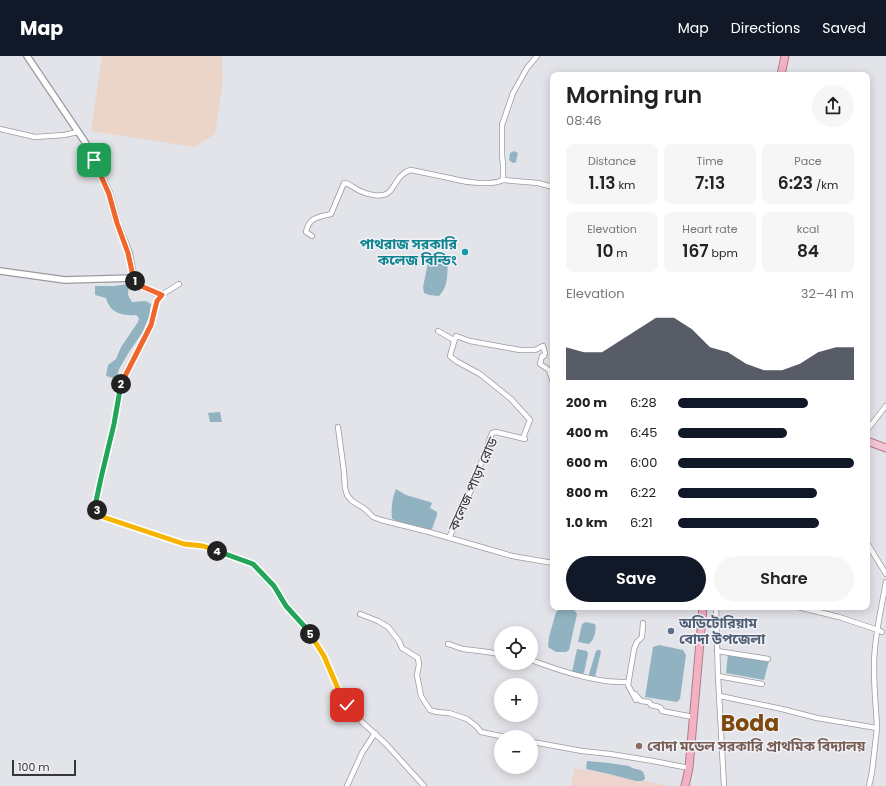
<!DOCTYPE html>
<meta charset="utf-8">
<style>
body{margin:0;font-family:Poppins,"Noto Sans Bengali",sans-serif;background:#f6f6f6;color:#222;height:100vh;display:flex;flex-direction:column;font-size:15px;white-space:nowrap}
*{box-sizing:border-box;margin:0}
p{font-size:13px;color:#767676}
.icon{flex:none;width:22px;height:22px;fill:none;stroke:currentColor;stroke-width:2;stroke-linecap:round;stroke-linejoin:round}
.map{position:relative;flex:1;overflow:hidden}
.drawer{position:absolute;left:550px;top:16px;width:320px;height:538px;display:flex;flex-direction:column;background:#fff;border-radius:8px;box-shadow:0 2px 10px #0003}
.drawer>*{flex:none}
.buttons{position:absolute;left:494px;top:570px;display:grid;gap:8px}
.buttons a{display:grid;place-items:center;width:44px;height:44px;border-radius:50%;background:#fff;box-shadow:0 2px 10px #0003;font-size:20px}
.scale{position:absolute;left:12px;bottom:10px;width:64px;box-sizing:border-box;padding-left:4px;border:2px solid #363739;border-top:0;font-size:11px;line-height:14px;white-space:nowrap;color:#363739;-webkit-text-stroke:3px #f0f1f6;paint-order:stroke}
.pin{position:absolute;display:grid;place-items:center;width:34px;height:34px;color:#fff;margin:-17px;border-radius:8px;box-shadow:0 2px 6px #0006}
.km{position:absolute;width:20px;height:20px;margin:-10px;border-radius:50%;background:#222;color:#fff;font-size:11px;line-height:20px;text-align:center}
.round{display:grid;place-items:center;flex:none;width:42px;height:42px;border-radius:21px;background:#f6f6f6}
.overview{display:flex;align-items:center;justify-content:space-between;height:68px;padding:0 16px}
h1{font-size:22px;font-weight:600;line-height:30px}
.stats{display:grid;grid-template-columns:repeat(3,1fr);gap:6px;height:68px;padding:4px 16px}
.stats div{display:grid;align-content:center;border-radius:8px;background:#f6f6f6;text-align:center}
.stats b{font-size:17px;font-weight:600}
.stats small{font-size:11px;font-weight:400}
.stats p{font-size:11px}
.chart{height:112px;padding:8px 16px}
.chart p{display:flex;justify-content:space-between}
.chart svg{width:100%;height:72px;margin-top:4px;fill:#111827;opacity:.7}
.action{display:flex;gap:8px;margin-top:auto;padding:8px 16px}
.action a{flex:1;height:46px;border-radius:24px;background:#111827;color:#fff;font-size:16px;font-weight:600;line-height:46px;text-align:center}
.action a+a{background:#f6f6f6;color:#222}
ul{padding:0 16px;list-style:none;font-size:13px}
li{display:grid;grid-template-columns:64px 48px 1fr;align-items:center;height:30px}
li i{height:10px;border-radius:5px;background:#111827}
header{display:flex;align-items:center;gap:24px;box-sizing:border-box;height:56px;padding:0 20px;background:#111827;color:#fff}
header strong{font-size:19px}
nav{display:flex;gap:22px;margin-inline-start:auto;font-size:14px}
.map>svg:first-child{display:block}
</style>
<header>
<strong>Map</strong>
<nav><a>Map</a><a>Directions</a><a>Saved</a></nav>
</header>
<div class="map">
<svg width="886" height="730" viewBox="0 0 886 730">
<rect width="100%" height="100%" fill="#e3e4e9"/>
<polygon fill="#ebd5c8" points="102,0 222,0 223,24 215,78 194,91 91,75"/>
<polygon fill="#edd4cd" points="575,712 666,729 666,730 571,730"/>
<g fill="#91b3c1">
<polygon points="514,95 518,97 516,105 517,106 513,107 509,104 510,97"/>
<path d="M433 201 448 204C447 217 449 230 439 240L429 239 424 237 423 231 429 202Z"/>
<path d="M129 228 128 239 132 246 146 245 151 248 149 261 142 277 129 296 119 313 116 323 106 320 108 309 116 303 121 291 138 266 139 262 136 259C127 260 113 258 109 249 107 247 107 244 106 242L95 239V230H114Z"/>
<polygon points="220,356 222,366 210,366 208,357"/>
<path d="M396 433 406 439 430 446 432 447 430 452 437 456V459L432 473C421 475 403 467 392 463 391 453 392 442 396 433Z"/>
<path d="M562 551C568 551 574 552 577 558L569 594 566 596H556L548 591 549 581 556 556Z"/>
<path d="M586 566 595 568C597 574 594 584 589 588L578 586 582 568Z"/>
<polygon points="659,589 683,594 686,599 680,643 677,646 645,641 653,591"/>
<polygon points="577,593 587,595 588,598 584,617 582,618 572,616"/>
<polygon points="598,594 600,594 601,596 595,621 594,621 590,620 589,618 596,595"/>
<polygon points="728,598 769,605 764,624 726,617"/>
<path d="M587 705 609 707 629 710C637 716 644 710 645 723L642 725H636L609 718 586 713Z"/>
</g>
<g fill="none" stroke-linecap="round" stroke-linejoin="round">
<g stroke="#9a9ba0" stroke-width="6">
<g id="minor">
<polyline points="0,73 35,81 64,79 78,76"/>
<path d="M453 123C465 126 491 130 503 124V109L502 98V69L513 37 527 12 537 0"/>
<polyline points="503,124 538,127 553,131"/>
<path d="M312 180 306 176C309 161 319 161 331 158L344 127C349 127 349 129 353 131 362 137 383 145 391 134 396 127 401 116 411 114L454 123"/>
<path d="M179 228 163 238 157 245 151 269 121 328 114 368 95 450C98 457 99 459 106 462L184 488 203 490 253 508 274 530 286 550 305 571 324 600 339 635 347 649 362 666 386 688 424 730"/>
<polyline points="438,275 452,283 454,286 450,300 456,305 480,318 511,343 530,364 523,382"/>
<polyline points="454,286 456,280 470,285 520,294 535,294 543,290 545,297 544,300 542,300 540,308 549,314 553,326"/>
<polyline points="338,371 344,416 345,432 347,439 352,445 365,453 373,461 381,464 429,476 495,495 512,500 553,507"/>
<polyline points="867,374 886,350"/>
<polyline points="449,482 472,432 492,377 496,376 525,383"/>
<polyline points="867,487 886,518"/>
<polyline points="716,551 718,620 724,730"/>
<polyline points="798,551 839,561 878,574 882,576"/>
<polyline points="360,558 378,565 388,571 399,585 402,592 418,602 419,609 417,619 421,640 430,654 437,656 449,657 467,663 476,670 481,676 505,681"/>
<path d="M448 588C453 589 458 592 463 593 476 595 489 595 501 599"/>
<polyline points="717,595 768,603"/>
<path d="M531 604C555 613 581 622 606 625 614 626 621 626 628 626"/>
<polyline points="718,620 762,628"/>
<polyline points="635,638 641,645 649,646 651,649 659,651 661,652 662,655 693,661"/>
<polyline points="720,640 782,653 817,662 877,672 872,716 869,730"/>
<polyline points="636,644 628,629 634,593 637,586 642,581 643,567"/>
<path d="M877 672C876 646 872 619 875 592 877 570 882 548 886 526"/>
<polyline points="531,686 538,687 582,695 610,698 653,705 689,712"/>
<polyline points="347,730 362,697 375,677"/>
</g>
</g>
<g stroke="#9a9ba0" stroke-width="8">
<g id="tertiary">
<polyline points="27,0 85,86 94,104 109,137 117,167 129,197 134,224 141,230 161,239"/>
<polyline points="0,215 65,224 133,222"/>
</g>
</g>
<g stroke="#af7b8a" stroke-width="9">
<polyline id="primary" points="867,385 886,392"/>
</g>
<g stroke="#af7b8a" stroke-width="9">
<g id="trunk">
<polyline points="781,19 785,0"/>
<polyline points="685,730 689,712 703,551"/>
</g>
</g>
<use href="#minor" stroke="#fff" stroke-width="4.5"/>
<use href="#tertiary" stroke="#fff" stroke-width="5.5"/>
<use href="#primary" stroke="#f6c5d3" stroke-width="7"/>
<use href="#trunk" stroke="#f3b2c4" stroke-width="7"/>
</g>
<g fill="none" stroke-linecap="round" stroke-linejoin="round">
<g stroke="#fff" stroke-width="8">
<polyline id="split-1" points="94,104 109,138 117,167 128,197 133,220 135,225"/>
</g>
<g stroke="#fff" stroke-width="8">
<polyline id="split-2" points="121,328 151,269 157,245 162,239 141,230 135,225"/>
</g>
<g stroke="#fff" stroke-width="8">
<polyline id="split-3" points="97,454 95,450 101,422 114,368 121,328"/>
</g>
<g stroke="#fff" stroke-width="8">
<polyline id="split-4" points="97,454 99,459 106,462 184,488 203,490 217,495"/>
</g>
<g stroke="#fff" stroke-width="8">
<polyline id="split-5" points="217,495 253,508 274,530 286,550 305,571 310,578"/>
</g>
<g stroke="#fff" stroke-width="8">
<polyline id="split-6" points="310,578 324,600 339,635 347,649"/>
</g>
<use href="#split-1" stroke="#f0652b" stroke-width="5"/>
<use href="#split-2" stroke="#f0652b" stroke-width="5"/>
<use href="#split-3" stroke="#22a559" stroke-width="5"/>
<use href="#split-4" stroke="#f5b400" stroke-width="5"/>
<use href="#split-5" stroke="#22a559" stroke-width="5"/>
<use href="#split-6" stroke="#f5b400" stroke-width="5"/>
</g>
<circle fill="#0f9aa8" stroke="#f0f1f6" stroke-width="1.5" cx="465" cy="196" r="4"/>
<circle fill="#5c6f8a" stroke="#f0f1f6" stroke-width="1.5" cx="671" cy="575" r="4"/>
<circle fill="#8d6e63" stroke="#f0f1f6" stroke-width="1.5" cx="639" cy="690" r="4"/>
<g text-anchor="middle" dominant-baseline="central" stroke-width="3" stroke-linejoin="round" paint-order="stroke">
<g font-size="14" font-weight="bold" fill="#0d838f" stroke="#f0f1f6" text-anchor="end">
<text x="457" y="188">পাথরাজ সরকারি<tspan x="457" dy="16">কলেজ বিল্ডিং</tspan></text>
</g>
<g font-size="14" fill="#363739" stroke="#f0f1f6">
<text transform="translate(473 428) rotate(-66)">কলেজ পাড়া রোড</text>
</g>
<g font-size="14" font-weight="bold" fill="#4e5e75" stroke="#f0f1f6" text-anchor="start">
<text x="679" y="567">অডিটোরিয়াম<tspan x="679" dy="16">বোদা উপজেলা</tspan></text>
</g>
<g font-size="14" font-weight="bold" fill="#785e54" stroke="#f0f1f6" text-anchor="start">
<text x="647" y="690">বোদা মডেল সরকারি প্রাথমিক বিদ্যালয়</text>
</g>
<g font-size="22" font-weight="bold" fill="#7e490c" stroke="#f0f1f6">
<text x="750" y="667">Boda</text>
</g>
</g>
</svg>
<div class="buttons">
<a><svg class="icon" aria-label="locate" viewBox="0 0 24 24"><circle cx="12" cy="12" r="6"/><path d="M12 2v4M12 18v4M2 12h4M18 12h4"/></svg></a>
<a>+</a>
<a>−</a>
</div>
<div class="scale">100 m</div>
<div class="pin" style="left:94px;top:104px;background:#1e9e55"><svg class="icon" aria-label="arrive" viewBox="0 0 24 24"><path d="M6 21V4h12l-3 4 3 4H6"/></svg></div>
<div class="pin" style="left:347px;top:649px;background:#d93025"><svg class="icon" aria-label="check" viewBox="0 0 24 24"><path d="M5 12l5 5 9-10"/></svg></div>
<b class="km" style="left:135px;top:225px">1</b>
<b class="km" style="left:121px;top:328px">2</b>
<b class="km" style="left:97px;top:454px">3</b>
<b class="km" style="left:217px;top:495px">4</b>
<b class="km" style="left:310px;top:578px">5</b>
<section class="drawer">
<div class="overview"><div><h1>Morning run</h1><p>08:46</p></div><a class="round"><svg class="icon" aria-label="share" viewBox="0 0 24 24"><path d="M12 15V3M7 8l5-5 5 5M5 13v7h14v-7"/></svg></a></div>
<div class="stats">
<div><p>Distance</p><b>1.13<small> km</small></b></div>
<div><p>Time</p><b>7:13</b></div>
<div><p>Pace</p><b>6:23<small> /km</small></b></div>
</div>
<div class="stats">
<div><p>Elevation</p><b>10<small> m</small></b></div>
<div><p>Heart rate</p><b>167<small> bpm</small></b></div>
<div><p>kcal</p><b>84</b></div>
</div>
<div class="chart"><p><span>Elevation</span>32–41 m</p>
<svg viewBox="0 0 160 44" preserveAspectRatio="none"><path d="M0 44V24L10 27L20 27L30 20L40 13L50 6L60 6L70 13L80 24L90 27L100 34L110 38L120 38L130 34L140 27L150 24L160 24V44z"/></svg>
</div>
<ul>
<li><b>200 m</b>6:28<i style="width:74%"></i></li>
<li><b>400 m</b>6:45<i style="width:62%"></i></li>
<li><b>600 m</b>6:00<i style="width:100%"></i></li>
<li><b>800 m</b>6:22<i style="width:79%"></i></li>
<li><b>1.0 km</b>6:21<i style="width:80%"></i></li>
</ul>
<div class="action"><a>Save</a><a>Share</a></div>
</section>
</div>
